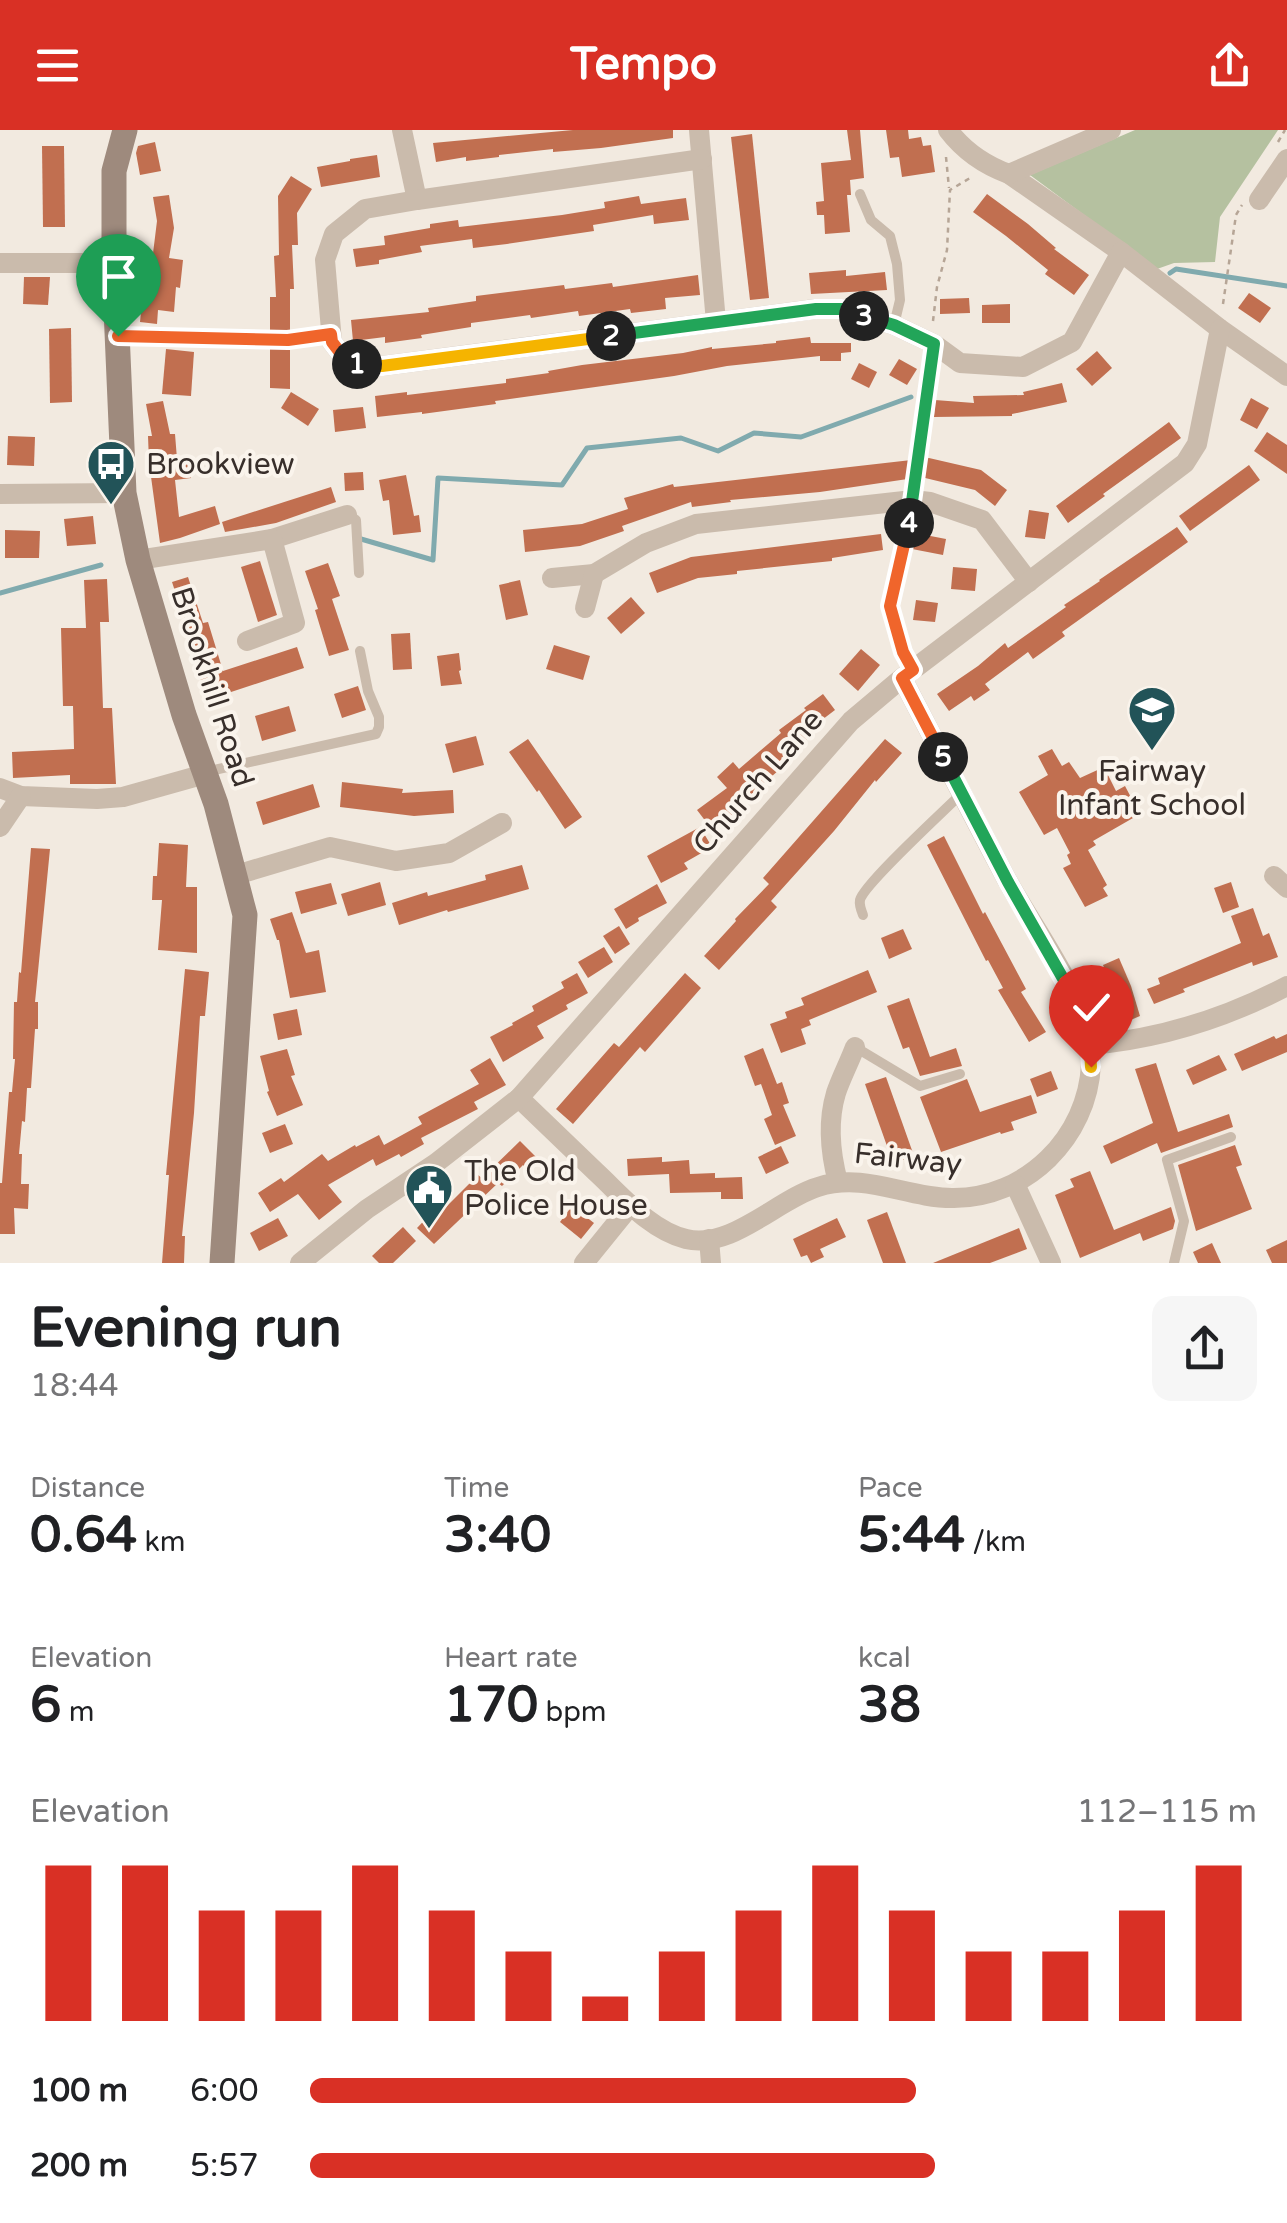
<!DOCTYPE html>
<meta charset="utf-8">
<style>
body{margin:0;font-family:"Varela Round",sans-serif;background:#f6f6f6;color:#202124;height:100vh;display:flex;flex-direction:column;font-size:38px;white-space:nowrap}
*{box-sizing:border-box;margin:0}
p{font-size:32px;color:#757577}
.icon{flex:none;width:55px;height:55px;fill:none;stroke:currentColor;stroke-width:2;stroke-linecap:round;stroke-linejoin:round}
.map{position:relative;height:1133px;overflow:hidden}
.details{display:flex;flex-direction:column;background:#fff;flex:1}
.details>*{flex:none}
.pin{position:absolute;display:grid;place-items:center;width:85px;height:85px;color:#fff;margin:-102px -42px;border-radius:50% 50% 50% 0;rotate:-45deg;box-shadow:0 0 10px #0007}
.pin .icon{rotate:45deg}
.km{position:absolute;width:50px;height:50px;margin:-25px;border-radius:50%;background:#222;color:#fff;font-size:28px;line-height:50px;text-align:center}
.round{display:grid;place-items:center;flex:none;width:105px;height:105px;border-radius:20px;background:#f6f6f6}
.overview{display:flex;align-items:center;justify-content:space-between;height:170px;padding:0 30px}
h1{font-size:55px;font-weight:700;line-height:75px}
.stats{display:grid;grid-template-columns:repeat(3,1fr);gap:15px;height:170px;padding:10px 30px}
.stats div{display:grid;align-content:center}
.stats b{font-size:50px;font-weight:700}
.stats small{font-size:28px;font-weight:400}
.stats p{font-size:28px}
.chart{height:280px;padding:20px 30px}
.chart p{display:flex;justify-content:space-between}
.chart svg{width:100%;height:180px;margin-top:10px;stroke:#d93025;stroke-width:6}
ul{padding:0 30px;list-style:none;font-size:32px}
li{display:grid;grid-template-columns:160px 120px 1fr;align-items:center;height:75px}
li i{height:25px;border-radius:12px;background:#d93025}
header{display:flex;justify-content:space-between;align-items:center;height:130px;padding:0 30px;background:#d93025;color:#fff;font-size:45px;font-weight:700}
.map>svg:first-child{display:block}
</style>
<header><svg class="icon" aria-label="menu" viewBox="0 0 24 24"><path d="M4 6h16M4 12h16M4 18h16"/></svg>Tempo<svg class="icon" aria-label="share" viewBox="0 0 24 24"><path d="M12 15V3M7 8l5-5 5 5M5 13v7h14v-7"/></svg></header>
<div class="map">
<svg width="1287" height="1133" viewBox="0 0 1287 1133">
<rect width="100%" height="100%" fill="#f2eae0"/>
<polygon fill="#b5c1a0" points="1135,0 1278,0 1220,87 1215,132 1174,133 1157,139 1030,45"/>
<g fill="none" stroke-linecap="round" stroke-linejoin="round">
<g stroke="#80aaae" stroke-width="5">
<polyline points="1170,143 1176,139 1287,156"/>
<polyline points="361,409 433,430 438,348 562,355 587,318 681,308 718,321 754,303 801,307 911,267"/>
<polyline points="0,463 101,435"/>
</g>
</g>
<g fill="#c16f50">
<polygon points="573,0 673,0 673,8 601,18 553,22 553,19 499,25 499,27 466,31 466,27 436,32 433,13"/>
<polygon points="847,0 860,0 864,48 850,50 851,65 847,65 850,102 825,104 824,85 817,85 816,72 824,71 821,33 851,30"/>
<polygon points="886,0 908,0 909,9 921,7 923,16 931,15 935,42 902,47 899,27 890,28"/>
<polygon points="752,4 769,168 750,170 731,7"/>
<polygon points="155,12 161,41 140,45 136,23 138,16"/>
<polygon points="42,16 64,16 65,97 43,97"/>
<polygon points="377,25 380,47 321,57 317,37 350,31 350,29"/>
<polygon points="291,46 312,59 297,83 298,115 292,115 294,159 290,159 290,259 270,258 270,167 276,167 274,126 279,125 278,66"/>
<polygon points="987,64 1028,94 1056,118 1054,119 1089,145 1074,165 1045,144 1048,140 1006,106 973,82"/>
<polygon points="169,65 174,98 169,128 183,130 180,158 176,157 174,182 158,180 157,194 140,192 143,163 148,164 157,91 153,67"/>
<polygon points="639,66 641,74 686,68 689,90 654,94 653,85 593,95 594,101 507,114 473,118 472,109 420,116 422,122 379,130 379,134 356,137 353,119 385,115 384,106 430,98 430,94 458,90 459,97 562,85 605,78 604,72"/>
<polygon points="846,140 846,146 885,142 887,160 811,164 809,143"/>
<polygon points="698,145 700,165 665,168 666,179 631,183 630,179 579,186 578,181 531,188 530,185 471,193 471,197 421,205 422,208 385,213 385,207 353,211 351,190 429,182 428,178 476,171 476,166 564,155 565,159 612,153 613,157"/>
<polygon points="24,147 50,147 48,175 23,174"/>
<polygon points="1249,163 1271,178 1260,193 1238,178"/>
<polygon points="969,168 970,183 940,184 940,169"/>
<polygon points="1010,174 1010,193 982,193 982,175"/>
<polygon points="71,198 72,272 50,273 49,199"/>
<polygon points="810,207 811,213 851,213 851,222 841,223 841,231 820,231 820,226 727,236 674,246 495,271 496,274 422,284 422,282 377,287 375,266 407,262 407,265 506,253 506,249 549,243 548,241 582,235 683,223 712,217 712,219 776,213 776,211"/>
<polygon points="166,219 194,222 191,266 162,264"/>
<polygon points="1097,221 1112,238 1092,256 1076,239"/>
<polygon points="899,229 917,239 907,255 889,245"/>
<polygon points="859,233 877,242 869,258 851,249"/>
<polygon points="1062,253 1067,272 1012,284 1012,286 934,287 935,270 974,273 973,266 1024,265 1023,262"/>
<polygon points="291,262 319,279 308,296 281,278"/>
<polygon points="1251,268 1269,278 1257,299 1240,290"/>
<polygon points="163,271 170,304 175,304 177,329 189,328 191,348 175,350 179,387 215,376 220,394 180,408 160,413 149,332 148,306 152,306 146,274"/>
<polygon points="363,277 366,298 335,302 333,280"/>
<polygon points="1169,292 1181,308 1103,364 1105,366 1068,393 1056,376"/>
<polygon points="1267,302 1287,315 1287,344 1254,321"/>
<polygon points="8,306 35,307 34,336 7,335"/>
<polygon points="929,328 981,340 1007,360 995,376 975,360 921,347 820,362 730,370 731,372 692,377 691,372 622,396 624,401 580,416 525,422 523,400 582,394 628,379 624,368 673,354 674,357"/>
<polygon points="1249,335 1260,350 1190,401 1179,386"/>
<polygon points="363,342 364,360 345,361 344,343"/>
<polygon points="406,345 414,386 419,385 421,402 393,405 389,370 383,371 379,350"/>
<polygon points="331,357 336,372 276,393 225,402 222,392"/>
<polygon points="1029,380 1049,383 1045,409 1025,407"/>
<polygon points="93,386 96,414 67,416 64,389"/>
<polygon points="1177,397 1188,412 1062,502 1065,506 1033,529 1028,522 985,554 990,560 974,571 971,566 949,581 937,564 978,536 1005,513 1008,518 1066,477 1064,475 1100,451 1099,450"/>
<polygon points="5,400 40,401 39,428 5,428"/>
<polygon points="915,403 946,409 943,425 912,419"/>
<polygon points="881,404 883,420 832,428 832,431 737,441 737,444 698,448 657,463 649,443 691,427"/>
<polygon points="260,431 277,485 258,492 241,437"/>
<polygon points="328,433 340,466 332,469 349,520 329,526 315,480 318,479 305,441"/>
<polygon points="953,437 977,439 975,461 951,459"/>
<polygon points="188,447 203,493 208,492 223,541 297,517 304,538 225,564 226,567 208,572 184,499 187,498 172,452"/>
<polygon points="107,449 109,492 100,492 103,578 112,578 116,654 70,654 70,645 13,648 12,622 74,619 73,576 63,576 61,498 86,498 84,450"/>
<polygon points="520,450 528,485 506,490 499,455"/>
<polygon points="631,467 645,483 621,504 607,488"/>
<polygon points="916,470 938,473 935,492 913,490"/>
<polygon points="410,503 412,539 393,540 391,504"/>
<polygon points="554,515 590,526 583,550 546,539"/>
<polygon points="861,519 880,535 858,561 839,544"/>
<polygon points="459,523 461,540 459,541 462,554 441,556 437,526"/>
<polygon points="358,556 366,580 342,588 334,564"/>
<polygon points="823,564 835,580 806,602 810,607 781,628 786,634 757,659 734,682 735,683 713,701 697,680 727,658 717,647 733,632 739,639 781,603 779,600 806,580 804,578"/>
<polygon points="289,576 296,601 262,611 255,586"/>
<polygon points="476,606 484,635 453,643 445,614"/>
<polygon points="528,609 582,687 565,699 539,660 537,662 509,622"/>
<polygon points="885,609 902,623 876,652 875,650 834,701 771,771 777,777 719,840 704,826 736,791 735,789 769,754 763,748"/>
<polygon points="1052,619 1062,636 1069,632 1080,648 1104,637 1116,661 1125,656 1135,675 1128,679 1133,688 1093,711 1096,715 1088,720 1107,755 1103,758 1108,766 1085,777 1063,738 1071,734 1067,725 1070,723 1057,698 1044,705 1019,662 1048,645 1038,626"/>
<polygon points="342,652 403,659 402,663 453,660 454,683 414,686 340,677"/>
<polygon points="313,654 320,677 263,695 256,672"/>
<polygon points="700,697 712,717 684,733 688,739 661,753 647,726"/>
<polygon points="944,706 983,784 985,782 1026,859 1021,862 1046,902 1029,912 998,860 1003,858 988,830 986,831 927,715"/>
<polygon points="159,713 188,715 186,757 197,757 197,823 158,820 162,770 152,770 153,746 157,746"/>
<polygon points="31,718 50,719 35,872 38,872 38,899 35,899 31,958 27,958 25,992 22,991 19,1024 22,1024 21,1054 29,1054 28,1079 14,1078 15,1104 0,1104 0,1053 2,1053 9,962 12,962 15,929 13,929 14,872 17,872 19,842 21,843"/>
<polygon points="522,735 529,759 448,782 447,780 399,795 392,773 427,762 428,766 486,750 485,745"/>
<polygon points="380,752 386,775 348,786 341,764"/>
<polygon points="1231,752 1239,777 1223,783 1214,758"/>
<polygon points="331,753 337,774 301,784 295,762"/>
<polygon points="657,754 667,773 638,788 639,791 626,799 614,779"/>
<polygon points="1253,778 1263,806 1269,803 1278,827 1253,836 1252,832 1183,859 1185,862 1154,874 1147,859 1160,854 1158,848 1241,813 1231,786"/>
<polygon points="292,782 306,823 319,820 326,862 290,868 279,810 277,810 270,789"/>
<polygon points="619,796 630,814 615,824 603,806"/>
<polygon points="903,799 912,819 889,829 881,808"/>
<polygon points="604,817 613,832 588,848 578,832"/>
<polygon points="1119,828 1131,856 1140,886 1126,892 1103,835"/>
<polygon points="185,839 209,842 205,886 200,886 194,983 182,1106 185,1106 184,1133 162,1133 169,1045 166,1045"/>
<polygon points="868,840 877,862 809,890 811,895 801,899 806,914 781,923 770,894 787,888 785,882 804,875 801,868"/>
<polygon points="577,843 588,863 566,875 568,879 537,896 544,908 503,932 490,907 513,895 512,893 534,881 532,876 564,858 561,852"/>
<polygon points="685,843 701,858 645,922 640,917 573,994 556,979 614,913 619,917"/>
<polygon points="909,868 930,927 956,918 962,936 920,946 909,917 903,919 887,876"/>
<polygon points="297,879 302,905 278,910 273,884"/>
<polygon points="1287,904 1287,922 1242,941 1234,924 1274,906 1276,909"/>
<polygon points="763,918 777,954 782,952 789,973 783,975 796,1006 775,1015 764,989 772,985 761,954 755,956 744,926"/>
<polygon points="287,919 295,945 291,946 303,975 277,986 267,962 269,961 260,926"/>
<polygon points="1219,925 1227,940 1193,955 1186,940"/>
<polygon points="490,928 506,955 474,972 478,979 421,1008 424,1014 401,1027 399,1024 376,1036 373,1029 328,1055 342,1072 319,1090 298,1064 270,1082 258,1063 281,1048 284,1052 322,1024 328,1031 355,1015 356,1017 379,1005 384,1015 422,994 418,987 479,954 470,940"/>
<polygon points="1156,933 1178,1002 1229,984 1233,997 1161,1023 1157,1013 1111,1034 1103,1016 1153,993 1135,939"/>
<polygon points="1051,941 1058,959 1037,967 1030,949"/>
<polygon points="886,947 914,1026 893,1033 865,954"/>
<polygon points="967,949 980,982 1031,965 1037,983 1011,992 1014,1000 1001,1004 1000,1002 941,1022 920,967"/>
<polygon points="285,994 293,1014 270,1023 262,1003"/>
<polygon points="520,1011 539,1030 528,1041 523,1035 502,1056 498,1053 434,1114 417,1098 439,1075 444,1079 478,1045 482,1048"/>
<polygon points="1235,1015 1242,1035 1236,1037 1252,1079 1196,1101 1178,1035"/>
<polygon points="781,1016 789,1033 766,1044 758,1027"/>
<polygon points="662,1027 662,1032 689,1030 690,1044 715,1043 715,1048 742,1047 743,1069 721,1069 721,1062 670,1063 669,1044 628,1046 627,1029"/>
<polygon points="1090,1041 1114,1100 1171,1077 1175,1091 1173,1099 1143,1111 1140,1103 1080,1128 1055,1065 1074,1057 1070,1049"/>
<polygon points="572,1076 594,1093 581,1109 560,1092"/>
<polygon points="887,1082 906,1133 883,1133 867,1090"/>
<polygon points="278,1088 288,1106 259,1121 250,1103"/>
<polygon points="837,1088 846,1107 820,1119 824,1127 811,1133 807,1125 801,1127 793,1109"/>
<polygon points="403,1097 416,1111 393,1133 379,1133 372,1126"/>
<polygon points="1019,1098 1027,1119 990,1133 933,1133"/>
<polygon points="1287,1110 1287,1133 1272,1133 1266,1120"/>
<polygon points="1212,1113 1221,1133 1198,1133 1193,1122"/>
</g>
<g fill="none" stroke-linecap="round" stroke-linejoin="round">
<g stroke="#b6a596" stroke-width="2.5" stroke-dasharray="5 5" stroke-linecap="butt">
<polyline points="1278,12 1285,0"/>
<polyline points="946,27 949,58"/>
<polyline points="1223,174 1236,85 1242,75"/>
<polyline points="933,191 937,157 947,120 950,60 970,48"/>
<polyline points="140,205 256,210 311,207"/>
<polyline points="915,350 931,234"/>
<polyline points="903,521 890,476 910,388"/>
</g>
<g stroke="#cabbac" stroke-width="10">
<polyline points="860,64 871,90 890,106 897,134 900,170 894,195"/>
<polyline points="348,385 356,390 359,443"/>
<polyline points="205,642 376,604 379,597 379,587 368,561 360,521"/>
<path d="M863 785C861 780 859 775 860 770 864 754 944 681 961 664"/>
<polyline points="855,917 920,956 960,944"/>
<polyline points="1174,1133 1184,1091 1167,1030 1231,1007"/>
</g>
<g stroke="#cabbac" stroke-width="20">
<polyline points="402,0 417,70"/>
<polyline points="699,0 716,192"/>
<path d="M948 0C964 21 984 35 1009 44L1121 122 1220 199 1287 246"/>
<polyline points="702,29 417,70 365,79 334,104 325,130 332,212 348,233 382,236 815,179 842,179 894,195 934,214 960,233 1023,237 1072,212 1121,122"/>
<polyline points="1009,44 1111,0"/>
<polyline points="1259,70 1287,29"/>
<polyline points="0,133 114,133"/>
<polyline points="0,364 124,363"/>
<polyline points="272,409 347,385"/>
<polyline points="138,430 272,409 295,493 247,511"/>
<polyline points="552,448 594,444 646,413 696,394 913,370 930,372 982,390 1029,452"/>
<polyline points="585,478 594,444"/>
<polyline points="0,658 21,666 97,669 123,667 205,644"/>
<polyline points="0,697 21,666"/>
<polyline points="236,745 330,717 396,731 449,723 502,693"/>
<polyline points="1274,746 1287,758"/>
<path d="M1090 915C1159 909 1226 888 1287 856"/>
<path d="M519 968C545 993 570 1017 596 1042 622 1066 650 1100 686 1109 731 1120 778 1069 818 1057 865 1042 906 1068 952 1068 1026 1069 1088 1007 1091 934 1093 874 1035 802 1007 750 971 683 937 615 902 548"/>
<path d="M838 1052C830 1022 827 993 836 963 841 948 849 933 855 917"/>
<polyline points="1015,1054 1051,1133"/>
<polyline points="709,1109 711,1133"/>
<polyline points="300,1133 367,1079 436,1033 519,968 851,591 902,548 1185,333 1197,314 1220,199"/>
<polyline points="584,1133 631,1075"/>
</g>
<polyline stroke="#9e8a7d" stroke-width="25" points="125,0 114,41 114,133 124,363 138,430 184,585 216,674 245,785 222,1133"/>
</g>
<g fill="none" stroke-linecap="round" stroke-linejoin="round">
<g stroke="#fff" stroke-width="20">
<polyline id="split-1" points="118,206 288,210 331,204 332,212 348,233 357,234"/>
</g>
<g stroke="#fff" stroke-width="20">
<polyline id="split-2" points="357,234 382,236 611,206"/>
</g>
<g stroke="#fff" stroke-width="20">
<polyline id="split-3" points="611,206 816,179 842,179 864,186"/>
</g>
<g stroke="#fff" stroke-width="20">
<polyline id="split-4" points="864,186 894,195 934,214 909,393"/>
</g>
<g stroke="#fff" stroke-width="20">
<polyline id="split-5" points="909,393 890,476 903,522 913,540 902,548 943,627"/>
</g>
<g stroke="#fff" stroke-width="20">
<polyline id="split-6" points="943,627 1008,752 1065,852"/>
</g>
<g stroke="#fff" stroke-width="20">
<path id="split-7" d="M1065 852C1081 884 1090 900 1091 937"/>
</g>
<use href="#split-1" stroke="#f0652b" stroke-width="12"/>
<use href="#split-2" stroke="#f5b400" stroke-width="12"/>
<use href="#split-3" stroke="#22a559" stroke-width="12"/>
<use href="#split-4" stroke="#22a559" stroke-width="12"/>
<use href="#split-5" stroke="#f0652b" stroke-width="12"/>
<use href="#split-6" stroke="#22a559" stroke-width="12"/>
<use href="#split-7" stroke="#f5b400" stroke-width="12"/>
</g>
<defs>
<g id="bus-pin" transform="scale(2.5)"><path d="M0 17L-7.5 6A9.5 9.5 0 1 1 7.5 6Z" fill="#225358" stroke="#faf4ec"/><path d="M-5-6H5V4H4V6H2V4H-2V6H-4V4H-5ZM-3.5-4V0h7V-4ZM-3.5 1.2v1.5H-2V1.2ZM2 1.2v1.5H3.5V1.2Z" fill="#fff"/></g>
<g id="school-pin" transform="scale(2.5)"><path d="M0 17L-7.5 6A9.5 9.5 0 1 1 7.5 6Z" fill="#225358" stroke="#faf4ec"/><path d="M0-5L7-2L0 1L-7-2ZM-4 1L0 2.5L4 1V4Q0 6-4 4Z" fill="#fff"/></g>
<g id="civic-pin" transform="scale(2.5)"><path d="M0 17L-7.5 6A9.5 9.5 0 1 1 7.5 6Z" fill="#225358" stroke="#faf4ec"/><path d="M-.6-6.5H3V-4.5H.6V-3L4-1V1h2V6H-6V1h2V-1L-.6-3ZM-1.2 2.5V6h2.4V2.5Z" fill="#fff"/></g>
</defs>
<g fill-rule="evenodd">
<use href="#bus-pin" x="111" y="334"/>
<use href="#school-pin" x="1152" y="580"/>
<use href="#civic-pin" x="429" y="1058"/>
</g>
<g text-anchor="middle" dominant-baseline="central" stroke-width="8" stroke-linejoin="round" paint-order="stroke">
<g font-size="30" fill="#382f2b" stroke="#faf4ec" text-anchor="start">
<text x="146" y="334">Brookview</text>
<text x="1152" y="641" text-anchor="middle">Fairway<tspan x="1152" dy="34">Infant School</tspan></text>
<text x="464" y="1041">The Old<tspan x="464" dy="34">Police House</tspan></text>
</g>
<g font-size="30" fill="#382f2b" stroke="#faf4ec">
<text transform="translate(212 557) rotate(72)">Brookhill Road</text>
<text transform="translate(758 652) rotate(-49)">Church Lane</text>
<text transform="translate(908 1029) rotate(6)">Fairway</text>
</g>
</g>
</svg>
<div class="pin" style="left:118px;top:206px;background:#1e9e55"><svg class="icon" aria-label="arrive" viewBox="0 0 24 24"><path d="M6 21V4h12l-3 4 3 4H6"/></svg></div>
<div class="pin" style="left:1091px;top:937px;background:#d93025"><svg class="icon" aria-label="check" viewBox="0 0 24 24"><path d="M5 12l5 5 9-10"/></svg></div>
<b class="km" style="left:357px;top:234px">1</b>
<b class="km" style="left:611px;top:206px">2</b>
<b class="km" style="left:864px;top:186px">3</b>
<b class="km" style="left:909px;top:393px">4</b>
<b class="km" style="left:943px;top:627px">5</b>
</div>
<section class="details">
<div class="overview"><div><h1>Evening run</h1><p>18:44</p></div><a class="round"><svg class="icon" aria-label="share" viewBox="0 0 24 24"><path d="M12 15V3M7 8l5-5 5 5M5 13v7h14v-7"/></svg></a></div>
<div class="stats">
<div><p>Distance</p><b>0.64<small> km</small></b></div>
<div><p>Time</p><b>3:40</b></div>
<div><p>Pace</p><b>5:44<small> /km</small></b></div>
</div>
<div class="stats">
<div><p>Elevation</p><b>6<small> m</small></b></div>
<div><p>Heart rate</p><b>170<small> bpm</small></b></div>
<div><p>kcal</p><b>38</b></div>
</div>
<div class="chart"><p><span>Elevation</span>112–115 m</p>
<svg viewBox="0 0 160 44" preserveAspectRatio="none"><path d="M5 44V6M15 44V6M25 44V17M35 44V17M45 44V6M55 44V17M65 44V27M75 44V38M85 44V27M95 44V17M105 44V6M115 44V17M125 44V27M135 44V27M145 44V17M155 44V6"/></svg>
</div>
<ul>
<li><b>100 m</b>6:00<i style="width:64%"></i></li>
<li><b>200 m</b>5:57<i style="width:66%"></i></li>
</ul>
</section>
